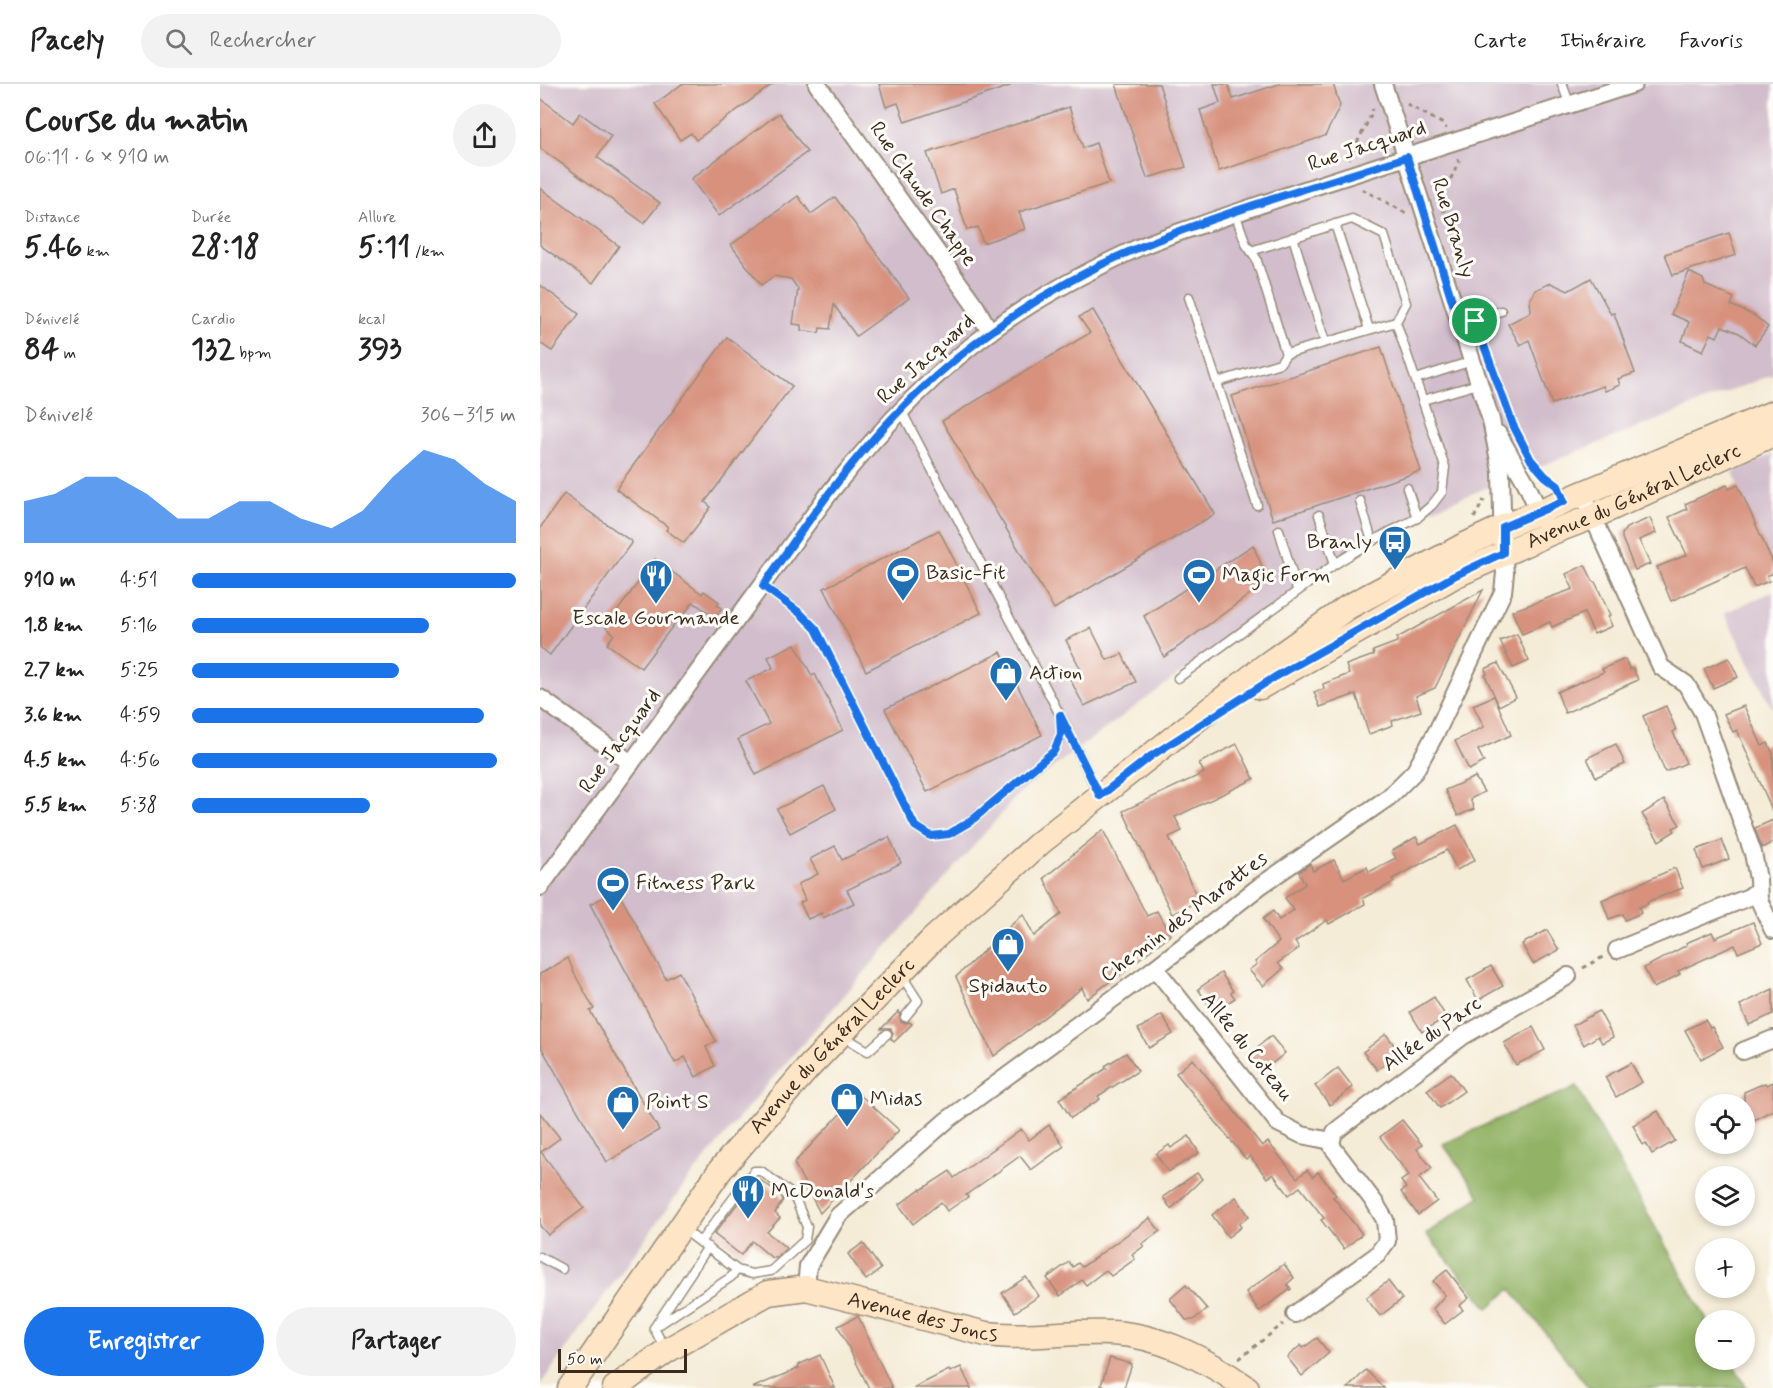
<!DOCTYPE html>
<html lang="fr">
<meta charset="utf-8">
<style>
body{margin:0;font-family:Mynerve,sans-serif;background:#f2f2f2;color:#222;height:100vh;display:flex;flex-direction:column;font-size:22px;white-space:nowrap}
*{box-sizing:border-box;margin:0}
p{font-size:20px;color:#767676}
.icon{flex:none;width:33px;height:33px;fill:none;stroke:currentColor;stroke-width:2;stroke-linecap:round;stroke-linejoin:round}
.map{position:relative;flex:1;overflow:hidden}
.side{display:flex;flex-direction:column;background:#fff;width:540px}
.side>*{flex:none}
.tools{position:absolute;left:1155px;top:1010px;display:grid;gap:12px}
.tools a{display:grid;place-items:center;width:60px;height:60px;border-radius:50%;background:#fff;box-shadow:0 3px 9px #0003;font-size:30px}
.scale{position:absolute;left:18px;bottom:15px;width:129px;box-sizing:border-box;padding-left:6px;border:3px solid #3b2a1e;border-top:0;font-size:16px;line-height:21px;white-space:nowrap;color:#3b2a1e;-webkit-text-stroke:4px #fdfcf7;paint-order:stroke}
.pin{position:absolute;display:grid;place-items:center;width:51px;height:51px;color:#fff;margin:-26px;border:3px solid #fff;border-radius:50%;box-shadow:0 2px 6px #0007}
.round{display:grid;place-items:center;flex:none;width:63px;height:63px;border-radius:32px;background:#f2f2f2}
.head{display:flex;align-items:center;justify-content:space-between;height:102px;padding:0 24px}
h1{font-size:33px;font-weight:700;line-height:45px}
.stats{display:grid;grid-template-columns:repeat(3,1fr);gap:9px;height:102px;padding:6px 24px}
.stats div{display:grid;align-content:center}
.stats b{font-size:30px;font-weight:700}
.stats small{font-size:16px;font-weight:400}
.stats p{font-size:16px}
.chart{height:168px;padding:12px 24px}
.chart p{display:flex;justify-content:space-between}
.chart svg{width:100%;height:108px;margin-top:6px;fill:#1a73e8;opacity:.7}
.cta{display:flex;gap:12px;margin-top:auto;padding:12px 24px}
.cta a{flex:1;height:69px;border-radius:36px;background:#1a73e8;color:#fff;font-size:24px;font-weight:700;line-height:69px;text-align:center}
.cta a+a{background:#f2f2f2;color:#222}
ul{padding:0 24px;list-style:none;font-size:20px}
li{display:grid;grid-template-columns:96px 72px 1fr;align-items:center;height:45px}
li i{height:15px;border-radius:8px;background:#1a73e8}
header{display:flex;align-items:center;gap:36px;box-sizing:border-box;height:84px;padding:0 30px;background:#fff;border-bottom:2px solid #e0e0e0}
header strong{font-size:28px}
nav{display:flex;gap:33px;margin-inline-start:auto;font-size:21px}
.search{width:420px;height:54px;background:#f2f2f2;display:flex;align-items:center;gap:15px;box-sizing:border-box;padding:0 21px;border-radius:33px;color:#767676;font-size:22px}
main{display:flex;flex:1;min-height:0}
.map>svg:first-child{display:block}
</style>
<header>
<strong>Pacely</strong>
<div class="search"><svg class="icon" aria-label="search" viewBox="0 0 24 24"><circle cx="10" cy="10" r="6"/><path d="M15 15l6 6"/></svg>Rechercher</div>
<nav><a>Carte</a><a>Itinéraire</a><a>Favoris</a></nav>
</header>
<main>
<section class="side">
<div class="head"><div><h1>Course du matin</h1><p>06:11 · 6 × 910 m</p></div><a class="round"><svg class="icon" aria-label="share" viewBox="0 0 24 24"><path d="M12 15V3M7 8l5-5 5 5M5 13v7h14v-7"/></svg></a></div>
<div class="stats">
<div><p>Distance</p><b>5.46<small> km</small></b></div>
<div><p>Durée</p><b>28:18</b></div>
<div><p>Allure</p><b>5:11<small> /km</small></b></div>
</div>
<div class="stats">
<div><p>Dénivelé</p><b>84<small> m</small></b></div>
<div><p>Cardio</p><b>132<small> bpm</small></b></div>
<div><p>kcal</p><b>393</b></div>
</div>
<div class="chart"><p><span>Dénivelé</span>306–315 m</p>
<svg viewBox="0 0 160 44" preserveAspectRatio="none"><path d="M0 44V27L10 24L20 17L30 17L40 24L50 34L60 34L70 27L80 27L90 34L100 38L110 31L120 17L130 6L140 10L150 20L160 27V44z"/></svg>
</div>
<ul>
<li><b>910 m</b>4:51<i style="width:100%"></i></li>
<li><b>1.8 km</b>5:16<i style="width:73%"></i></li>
<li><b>2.7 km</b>5:25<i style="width:64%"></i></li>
<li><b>3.6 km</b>4:59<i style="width:90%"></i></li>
<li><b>4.5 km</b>4:56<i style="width:94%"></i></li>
<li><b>5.5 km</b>5:38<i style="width:55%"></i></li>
</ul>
<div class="cta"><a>Enregistrer</a><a>Partager</a></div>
</section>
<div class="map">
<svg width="1233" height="1304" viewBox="0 0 1233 1304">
<rect width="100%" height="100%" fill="#fdfcf7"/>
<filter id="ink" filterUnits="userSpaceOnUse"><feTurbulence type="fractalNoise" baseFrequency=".0167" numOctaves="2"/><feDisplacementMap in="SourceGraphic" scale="12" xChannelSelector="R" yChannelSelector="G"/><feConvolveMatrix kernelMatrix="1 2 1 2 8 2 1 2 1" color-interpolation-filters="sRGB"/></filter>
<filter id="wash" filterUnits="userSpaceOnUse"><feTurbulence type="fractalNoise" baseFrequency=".008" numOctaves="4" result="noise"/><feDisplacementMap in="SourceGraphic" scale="24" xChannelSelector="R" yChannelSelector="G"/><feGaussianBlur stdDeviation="1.35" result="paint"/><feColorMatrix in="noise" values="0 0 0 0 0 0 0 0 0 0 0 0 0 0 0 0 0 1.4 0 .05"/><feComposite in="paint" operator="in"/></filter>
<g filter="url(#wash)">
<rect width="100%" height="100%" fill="#f5ecd7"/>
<g fill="#d1bdcb">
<polygon points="0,0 1233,0 1233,290 830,450 482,706 214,1016 147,1097 0,1301"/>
<polygon points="1233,370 1233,481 1193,388"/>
<polygon points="1233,507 1233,626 1184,529"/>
</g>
<polygon fill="#92b265" stroke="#666e42" stroke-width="1.5" points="1037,1003 1167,1236 1166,1236 1166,1275 1190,1275 1207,1304 1049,1304 971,1205 948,1224 886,1150 940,1112 903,1060 976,1027"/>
<g id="blocks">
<g fill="#d7917d">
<polygon points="142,0 233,0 156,56 151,49 140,56 115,20"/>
<polygon points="339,0 470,0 470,2 365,38 358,19 346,23"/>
<polygon points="576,0 619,0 646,83 607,94"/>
<polygon points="674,0 688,0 693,15 739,0 793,0 800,22 785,52 679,87 660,26 680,19"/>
<polygon points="0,14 33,39 40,29 71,52 57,73 120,119 104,139 0,64"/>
<polygon points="529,23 543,64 556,59 569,99 479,128 485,145 443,159 438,143 427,146 414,105 401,110 387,69"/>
<polygon points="239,29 267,68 179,132 151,95"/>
<polygon points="0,104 79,162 53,199 0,161"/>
<polygon points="258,112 271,130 295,113 369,214 316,252 294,221 290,245 280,244 279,249 261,246 261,241 253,240 258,205 251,195 234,192 221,201 191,161"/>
<polygon points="1189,149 1196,171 1133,191 1125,170"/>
<polygon points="1149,188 1163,195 1165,201 1194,214 1191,221 1215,232 1228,243 1215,261 1199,249 1182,242 1177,253 1171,250 1163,267 1142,257 1149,238 1131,230"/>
<polygon points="1051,194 1071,230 1074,229 1095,289 1078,295 1080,301 1065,307 1063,302 1012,320 989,256 980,261 968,240 991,228 990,216 995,206 1011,199 1028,207"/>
<polygon points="0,201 39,230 12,267 0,259"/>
<polygon points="553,226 675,430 514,525 402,337 550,249 539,233"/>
<polygon points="187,253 252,302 165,418 171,423 144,459 126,446 128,443 76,405"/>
<polygon points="841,263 881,387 733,436 692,312"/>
<polygon points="1187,401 1189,405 1198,401 1233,479 1233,489 1227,492 1229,497 1214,503 1205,484 1131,517 1117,483 1147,471 1129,433 1147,425 1145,420"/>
<polygon points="24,410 92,458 10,571 0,563 0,444"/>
<polygon points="1110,434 1116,449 1099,456 1110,480 1095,486 1082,454 1082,450 1086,444"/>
<polygon points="399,446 441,529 326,587 284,504"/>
<polygon points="713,461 723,485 711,505 713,508 624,573 604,532"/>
<polygon points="115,475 162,510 164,507 179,518 177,521 182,524 175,533 153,518 140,536 138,535 101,584 67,560 74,550 66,543"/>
<polygon points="1045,481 1053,497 1055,498 1058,504 1070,531 1068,533 1072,542 1054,550 1044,529 1012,543 1010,538 982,550 972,527 1033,505 1026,490"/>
<polygon points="943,506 895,604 876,612 881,627 852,637 853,641 829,650 816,610 780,623 774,608 784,605 783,600 809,590 806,581 834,571 833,567 857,558 857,554"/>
<polygon points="551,544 567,576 582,570 596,598 544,622 530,595 543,590 526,556"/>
<polygon points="977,550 989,577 973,584 960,557"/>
<polygon points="255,560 272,592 275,590 303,646 216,691 198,655 229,640 206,597 233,584 228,573"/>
<polygon points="461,568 502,651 387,708 345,625"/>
<polygon points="1189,574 1198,593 1173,604 1164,585"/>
<polygon points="1085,575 1090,586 1093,584 1098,596 1025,629 1017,608 1064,588 1062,585"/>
<polygon points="958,579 976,613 959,622 945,591 947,590 945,585"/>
<polygon points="954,612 971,651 938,666 944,678 929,686 915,657 944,643 933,621"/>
<polygon points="1126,622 1136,646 1133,648 1146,679 1125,688 1103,632"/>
<polygon points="1204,622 1222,662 1228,659 1233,670 1233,728 1197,646 1193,648 1184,630"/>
<polygon points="697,660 714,695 635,733 642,747 629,753 659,817 632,830 583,727 664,689 659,679"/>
<polygon points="1076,660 1085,680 1056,693 1047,674"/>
<polygon points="935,693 944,708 930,715 934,725 918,732 905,706"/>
<polygon points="284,702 296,725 250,749 237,725"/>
<polygon points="1124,716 1140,741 1133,744 1135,747 1119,757 1102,730"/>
<polygon points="1233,736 1233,758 1222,764 1215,744"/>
<polygon points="917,741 935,776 917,786 907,766 852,795 854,798 823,814 825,820 789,840 787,836 755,858 759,864 738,879 743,885 723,902 709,886 717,880 715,878 739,858 723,835 733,827 739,836 754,826 745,814 765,800 759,788 770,780 773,787 794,776 804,795 827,783 829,788 856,774 852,767 876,753 880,760"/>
<polygon points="563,746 607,832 617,827 630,851 547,915 542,904 454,972 416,893 483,830 494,852 521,830 504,794"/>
<polygon points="349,753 361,779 307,806 314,819 283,834 281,829 268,835 260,819 265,816 258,800 278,790 270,775 295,762 302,776"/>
<polygon points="1182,756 1189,775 1163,785 1156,766"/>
<polygon points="1135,784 1143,804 1107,818 1108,820 1099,823 1101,829 1085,836 1083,830 1069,835 1062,816"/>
<polygon points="77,806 126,895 139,888 176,957 166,963 175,982 156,993 145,973 135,979 50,820"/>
<polygon points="1213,838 1222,859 1198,869 1195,861 1138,887 1140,890 1114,904 1104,884 1147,861 1146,859 1172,848 1175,854"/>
<polygon points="1007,846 1019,866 993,880 982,860"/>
<polygon points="28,874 34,889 54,925 50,927 119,1046 67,1078 0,961 0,890"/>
<polygon points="951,882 963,902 938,916 927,896"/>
<polygon points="681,889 693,907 691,909 695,914 675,927 672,922 670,923 658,905"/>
<polygon points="1233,905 1233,930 1209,941 1200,921"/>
<polygon points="894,913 906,933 882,948 870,928"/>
<polygon points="359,927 361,938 365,939 369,938 372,940 354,958 351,955 353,949 351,945 341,945"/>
<polygon points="1059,927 1073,953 1062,959 1058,952 1044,961 1033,941"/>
<polygon points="622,931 633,950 609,964 598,945"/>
<polygon points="1165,936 1170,944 1172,943 1183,963 1161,975 1145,946"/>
<polygon points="993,943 1005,966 976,981 964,959"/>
<polygon points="846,950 860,969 837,986 823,968"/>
<polygon points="731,952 745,969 723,987 709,970"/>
<polygon points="586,969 598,987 558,1012 560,1015 531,1034 519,1015 567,984 565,982"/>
<polygon points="653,975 722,1062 728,1058 757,1094 767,1086 773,1093 778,1088 796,1111 793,1113 822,1150 804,1165 781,1136 784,1134 760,1103 749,1111 733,1090 727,1094 710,1072 706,1075 636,989"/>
<polygon points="1091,979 1102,998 1076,1013 1065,993"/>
<polygon points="798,984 813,1003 790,1021 775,1002"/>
<polygon points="911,989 924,1007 900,1024 887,1006"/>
<polygon points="1233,998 1233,1026 1204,1041 1204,1008 1225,999 1226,1001"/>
<polygon points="319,1010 359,1046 280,1129 254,1079"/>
<polygon points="1118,1027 1135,1057 1112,1070 1106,1059 1103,1061 1093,1041"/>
<polygon points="0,1029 20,1054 1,1068 44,1124 8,1151 0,1142"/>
<polygon points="862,1036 882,1061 877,1065 892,1084 879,1094 897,1117 878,1131 861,1108 866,1104 861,1097 869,1091 840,1053"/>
<polygon points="509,1041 524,1062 491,1086 480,1072 426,1111 428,1113 407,1127 401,1118 373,1140 359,1121 380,1105 381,1106 410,1087 414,1094 481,1045 489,1056"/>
<polygon points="649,1052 659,1069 628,1088 616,1070 629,1061 631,1064"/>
<polygon points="657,1089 662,1095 631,1125 623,1113"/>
<polygon points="220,1096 240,1110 243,1116 235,1129 240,1134 227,1148 246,1164 236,1174 232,1174 212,1157 201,1171 174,1150 211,1102 213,1103"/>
<polygon points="696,1113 709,1132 699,1140 701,1143 688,1153 672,1131"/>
<polygon points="610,1134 620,1147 602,1160 604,1162 592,1171 595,1175 571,1192 566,1186 546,1201 542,1196 520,1212 507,1194 529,1178 533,1183 538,1179 542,1183"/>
<polygon points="323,1159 341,1185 326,1196 308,1170"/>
<polygon points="744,1180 754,1194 747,1200 751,1205 719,1227 706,1208"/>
<polygon points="907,1186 929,1214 919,1222 923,1226 905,1240 893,1225 905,1211 893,1197"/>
<polygon points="486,1193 499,1212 475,1228 462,1209"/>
<polygon points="848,1197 862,1215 840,1232 826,1214"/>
<polygon points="646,1201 667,1225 653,1236 646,1236 630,1215"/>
<polygon points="318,1232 352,1304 329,1304 298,1242"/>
<polygon points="777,1254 789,1269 762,1292 747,1273 761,1261 763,1264"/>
<polygon points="280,1271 295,1304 212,1304 259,1284 258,1281"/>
<polygon points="570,1274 592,1280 584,1304 570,1304 561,1301"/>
<polygon points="421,1283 431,1304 373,1304 409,1286 410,1288"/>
<polygon points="826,1286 844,1304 808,1304"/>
</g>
</g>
</g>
<g filter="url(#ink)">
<use href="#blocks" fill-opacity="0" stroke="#988b7a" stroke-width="1.5"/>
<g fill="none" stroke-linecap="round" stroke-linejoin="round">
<g stroke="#988b7a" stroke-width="11">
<g id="lane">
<polyline points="1022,0 1030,21"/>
<polyline points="795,140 829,245"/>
<polyline points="753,153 785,258"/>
<polyline points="711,167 812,135 844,151 866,219 856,238"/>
<polyline points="649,213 717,421"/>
<polyline points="920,241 961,227"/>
<polyline points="876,295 932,277"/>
<polyline points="678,298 740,279 746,270 716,174 706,160 695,129"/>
<polyline points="883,316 938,300"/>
<polyline points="867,404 877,434"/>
<polyline points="820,417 832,457"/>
<polyline points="779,431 795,480"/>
<polyline points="739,446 757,506"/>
<polyline points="223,502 260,529 276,545 375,742 391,752 409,750 431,737 514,667 521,650 520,631 361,326"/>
<polyline points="638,594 795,480 832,457 877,434 892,421 902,408 905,383 856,238 746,270"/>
<polyline points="522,634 558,709"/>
<polyline points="362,892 378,917 365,933"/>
<polyline points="303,952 328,967 347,950"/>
<polyline points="143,1145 197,1186 212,1190 231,1187 265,1156 267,1143 254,1112 221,1087 214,1087 160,1158"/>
<polyline points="168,1163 114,1244 191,1193 197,1186"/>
<polyline points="0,1173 22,1185"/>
<polyline points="114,1244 125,1265"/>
</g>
</g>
<g stroke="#988b7a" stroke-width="20">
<g id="street">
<polyline points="277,0 436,223 450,248"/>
<polyline points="958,350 986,399 1003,436"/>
<polyline points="1042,409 1121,583 1146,600 1163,629 1213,769 1218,795 1219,816 1233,846"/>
<polyline points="0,614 91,679"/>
<path d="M0 803 291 407C338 348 390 291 451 247 494 216 542 190 591 167 614 156 639 148 664 140 710 124 757 108 804 93 901 62 997 31 1094 0"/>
<polyline points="1077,866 1209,813 1218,806"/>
<polyline points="615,884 738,1039 762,1051 791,1057"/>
<polyline points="1203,967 1233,955"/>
<polyline points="791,1057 795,1048 801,1043 923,952 1028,892"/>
<polyline points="266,1204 268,1182 298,1132 406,1037 615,884 720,802 849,713 875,687 898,645 963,508 965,489 963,469 961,387 951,336 843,0"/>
<polyline points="755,1230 837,1171 847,1157 845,1136 835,1119 793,1064 791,1057"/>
</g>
</g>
<g stroke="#988b7a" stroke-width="27">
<g id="secondary">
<path id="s1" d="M720 603 914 492 1010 449 1052 433 1233 350"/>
<path id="s2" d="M30 1304 181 1085 267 985 392 856 501 758 725 582 808 523 923 462 963 443 1233 329"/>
<path id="s3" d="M75 1304 126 1267 228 1209 266 1204 446 1250C488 1255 529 1247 571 1249 621 1251 667 1276 707 1304"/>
</g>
</g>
<g stroke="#988b7a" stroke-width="3" stroke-dasharray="4.5 4.5" stroke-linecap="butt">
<polyline points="867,20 905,41 906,45"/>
<polyline points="809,75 833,27 832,25"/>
<polyline points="822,105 866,129"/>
<polyline points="904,128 900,116 919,78 917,73"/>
<polyline points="965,320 973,342"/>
<polyline points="998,383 1014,400"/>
<polyline points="934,434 944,416"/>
<polyline points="1043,884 1063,873"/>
<polyline points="699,1275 743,1240"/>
</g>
<use href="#lane" stroke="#fff" stroke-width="8"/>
<use href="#street" stroke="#fff" stroke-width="16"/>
<use href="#secondary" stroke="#fee5c5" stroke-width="24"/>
</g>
</g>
<g fill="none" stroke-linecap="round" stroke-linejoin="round" filter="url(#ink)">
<g stroke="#fff" stroke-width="12">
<path id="route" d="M867 73 920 242 935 237 973 341 991 376 1005 392 1018 402 1024 417 963 443V469L914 492 735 593 611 672 560 712 520 631 521 650 514 667 431 737 409 750 391 752 375 742 276 545 260 529 223 502C255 456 287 409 323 367 394 282 491 210 593 166 681 128 776 102 867 73Z"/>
</g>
<use href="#route" stroke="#1a73e8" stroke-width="8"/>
</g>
<defs>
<g id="bus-pin" transform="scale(1.725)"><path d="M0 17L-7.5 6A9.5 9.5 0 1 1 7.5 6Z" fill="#1f6fb2" stroke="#fdfcf7"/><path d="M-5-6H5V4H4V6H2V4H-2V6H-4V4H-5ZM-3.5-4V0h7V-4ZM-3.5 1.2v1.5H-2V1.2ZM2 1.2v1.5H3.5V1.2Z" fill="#fff"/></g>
<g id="stadium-pin" transform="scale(1.725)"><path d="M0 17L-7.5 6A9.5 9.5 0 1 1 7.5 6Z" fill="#1f6fb2" stroke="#fdfcf7"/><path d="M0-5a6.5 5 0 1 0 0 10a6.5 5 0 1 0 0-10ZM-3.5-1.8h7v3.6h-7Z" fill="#fff"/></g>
<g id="restaurant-pin" transform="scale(1.725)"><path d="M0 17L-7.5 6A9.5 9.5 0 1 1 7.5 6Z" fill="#1f6fb2" stroke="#fdfcf7"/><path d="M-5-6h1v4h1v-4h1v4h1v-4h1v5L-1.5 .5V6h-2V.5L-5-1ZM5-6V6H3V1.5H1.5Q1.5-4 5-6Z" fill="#fff"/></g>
<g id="shop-pin" transform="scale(1.725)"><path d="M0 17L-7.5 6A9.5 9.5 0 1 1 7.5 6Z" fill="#1f6fb2" stroke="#fdfcf7"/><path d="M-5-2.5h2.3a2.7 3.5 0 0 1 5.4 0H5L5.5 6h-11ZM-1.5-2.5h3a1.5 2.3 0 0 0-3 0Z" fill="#fff"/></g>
</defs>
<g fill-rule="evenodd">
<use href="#bus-pin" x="855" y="458"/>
<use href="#stadium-pin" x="363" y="489"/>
<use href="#stadium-pin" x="659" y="491"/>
<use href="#restaurant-pin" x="116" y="492"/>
<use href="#shop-pin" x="466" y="589"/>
<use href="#stadium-pin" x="73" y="799"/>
<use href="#shop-pin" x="468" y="860"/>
<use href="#shop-pin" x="307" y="1015"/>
<use href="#shop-pin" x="83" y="1018"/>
<use href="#restaurant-pin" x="208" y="1107"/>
</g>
<g text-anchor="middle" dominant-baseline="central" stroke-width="6" stroke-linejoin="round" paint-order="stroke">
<g font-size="21" fill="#3b2a1e" stroke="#fdfcf7">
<text transform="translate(827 62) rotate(-18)">Rue Jacquard</text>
<text transform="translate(383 110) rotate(55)">Rue Claude Chappe</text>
<text transform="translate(913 144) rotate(73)">Rue Branly</text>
<text transform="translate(386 275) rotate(-42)">Rue Jacquard</text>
<text stroke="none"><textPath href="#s1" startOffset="420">Avenue du Général Leclerc</textPath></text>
<text transform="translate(80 657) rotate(-54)">Rue Jacquard</text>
<text transform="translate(644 833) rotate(-37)">Chemin des Marattes</text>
<text transform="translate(892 950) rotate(-35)">Allée du Parc</text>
<text stroke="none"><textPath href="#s2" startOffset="432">Avenue du Général Leclerc</textPath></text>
<text transform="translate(707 963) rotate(51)">Allée du Coteau</text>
<text stroke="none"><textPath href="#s3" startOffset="339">Avenue des Joncs</textPath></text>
</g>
<g font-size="21" fill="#3b2a1e" stroke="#fdfcf7" text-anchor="start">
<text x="832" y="458" text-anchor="end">Branly</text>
<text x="386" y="489">Basic-Fit</text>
<text x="682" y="491">Magic Form</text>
<text x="116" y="534" text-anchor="middle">Escale Gourmande</text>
<text x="489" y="589">Action</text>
<text x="96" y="799">Fitness Park</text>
<text x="468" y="902" text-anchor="middle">Spidauto</text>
<text x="330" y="1015">Midas</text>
<text x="106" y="1018">Point S</text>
<text x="231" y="1107">McDonald's</text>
</g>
</g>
</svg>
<div class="tools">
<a><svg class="icon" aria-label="locate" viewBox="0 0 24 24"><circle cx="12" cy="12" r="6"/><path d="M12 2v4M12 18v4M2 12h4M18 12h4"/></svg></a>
<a><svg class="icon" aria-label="layers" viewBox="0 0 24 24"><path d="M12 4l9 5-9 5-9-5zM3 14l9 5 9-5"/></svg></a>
<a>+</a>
<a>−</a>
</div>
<div class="scale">50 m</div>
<div class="pin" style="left:935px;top:237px;background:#1e9e55"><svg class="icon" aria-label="arrive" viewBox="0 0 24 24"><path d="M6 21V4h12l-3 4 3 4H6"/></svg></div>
</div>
</main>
